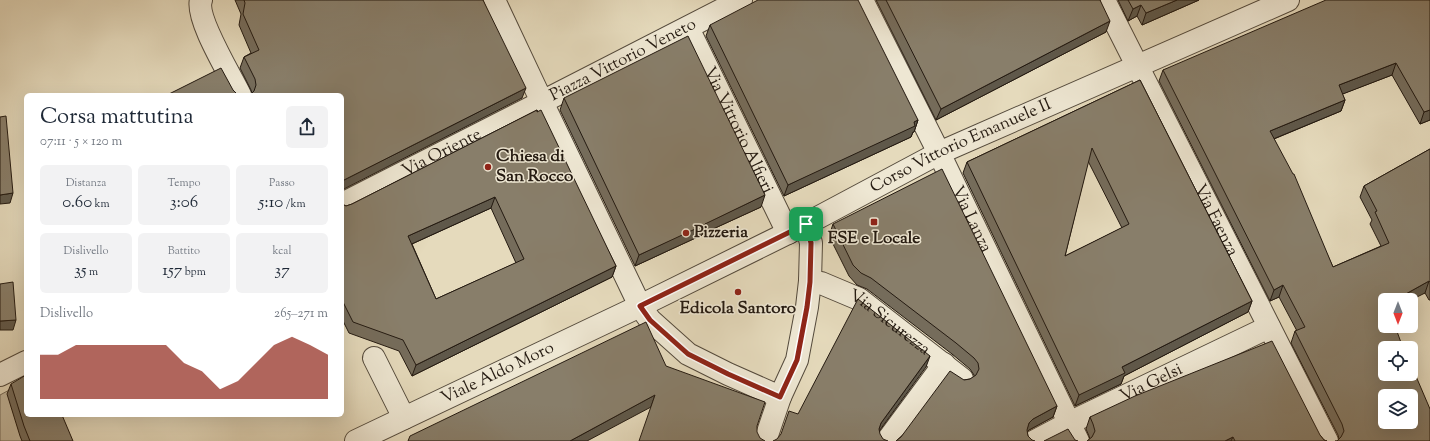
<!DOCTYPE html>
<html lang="it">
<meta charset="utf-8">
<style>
body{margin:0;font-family:"Sorts Mill Goudy",serif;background:#f2f2f3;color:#1f2937;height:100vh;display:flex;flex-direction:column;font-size:15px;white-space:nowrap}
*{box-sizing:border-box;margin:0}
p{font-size:13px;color:#747a83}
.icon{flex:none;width:22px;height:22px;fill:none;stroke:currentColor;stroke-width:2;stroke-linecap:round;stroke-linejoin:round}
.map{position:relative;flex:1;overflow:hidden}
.sheet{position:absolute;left:24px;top:93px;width:320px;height:324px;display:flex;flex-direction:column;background:#fff;border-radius:6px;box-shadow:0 4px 16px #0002}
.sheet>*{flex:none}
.needle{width:26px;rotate:180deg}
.fabs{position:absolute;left:1378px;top:293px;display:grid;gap:8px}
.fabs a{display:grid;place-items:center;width:40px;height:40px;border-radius:6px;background:#fff;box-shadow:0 4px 16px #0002;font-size:20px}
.pin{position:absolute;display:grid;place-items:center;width:34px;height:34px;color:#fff;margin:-17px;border-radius:8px;box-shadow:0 2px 6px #0006}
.round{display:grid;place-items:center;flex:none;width:42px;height:42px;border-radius:6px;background:#f2f2f3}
.overview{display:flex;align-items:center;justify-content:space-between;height:68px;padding:0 16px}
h1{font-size:22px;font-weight:600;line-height:30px}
.metrics{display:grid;grid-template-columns:repeat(3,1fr);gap:6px;height:68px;padding:4px 16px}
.metrics div{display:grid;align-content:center;border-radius:6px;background:#f2f2f3;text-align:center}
.metrics b{font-size:17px;font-weight:600}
.metrics small{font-size:11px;font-weight:400}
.metrics p{font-size:11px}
.chart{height:112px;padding:8px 16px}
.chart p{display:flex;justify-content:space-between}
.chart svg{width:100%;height:72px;margin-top:4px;fill:#8f2418;opacity:.7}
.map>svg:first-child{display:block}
</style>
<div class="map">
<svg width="1430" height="441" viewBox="0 0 1430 441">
<rect width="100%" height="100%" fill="#e5dabc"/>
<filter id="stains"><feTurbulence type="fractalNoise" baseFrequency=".005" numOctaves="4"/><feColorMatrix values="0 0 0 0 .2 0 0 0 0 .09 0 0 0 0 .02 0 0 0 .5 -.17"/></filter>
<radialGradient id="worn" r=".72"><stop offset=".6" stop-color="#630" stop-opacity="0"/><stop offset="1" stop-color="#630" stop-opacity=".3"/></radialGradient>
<polygon fill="#c4b99f" stroke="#746a58" points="26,381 26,415 72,441 0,441 0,395"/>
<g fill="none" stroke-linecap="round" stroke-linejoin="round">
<g stroke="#544a3c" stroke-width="24">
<g id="pedestrian">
<path id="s1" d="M810 281 821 283 859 299 962 379"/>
<polyline points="374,358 404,418"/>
<polyline points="887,441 944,364"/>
</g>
</g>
<g stroke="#544a3c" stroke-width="24">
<g id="minor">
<path d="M201 0C195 18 231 76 240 95"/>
<path id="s2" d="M494 0 542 102 741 0"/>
<path id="s3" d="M862 0 939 153 1078 441"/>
<path id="s4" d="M1104 0 1327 441"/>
<path id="s5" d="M688 28 788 233"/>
<path id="s6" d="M342 204 542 102 640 306 650 320 688 354 728 374 780 397 797 360 807 307 810 281 811 243 806 224"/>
<polyline points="0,375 26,362"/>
<polyline points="765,441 780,397"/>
<path id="s7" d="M1035 441 1069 423 1269 327"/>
</g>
</g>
<g stroke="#544a3c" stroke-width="24">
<g id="tertiary">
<path id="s8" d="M356 441 640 306 806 224 939 153 1288 0"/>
</g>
</g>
<use href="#pedestrian" stroke="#eee7d3" stroke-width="22"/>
<use href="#minor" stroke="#eee7d3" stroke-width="22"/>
<use href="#tertiary" stroke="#eee7d3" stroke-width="22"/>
</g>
<g fill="#756c5b" stroke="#241a11" fill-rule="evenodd">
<polygon points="235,0 483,0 522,98 252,93 251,90 240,68 244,57 251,53 239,25 241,14"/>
<polygon points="876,0 1100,0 1106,32 936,120"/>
<polygon points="1118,0 1199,0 1142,25 1137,16 1128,21"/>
<polygon points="1430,0 1430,120 1420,124 1392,75 1342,94 1345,100 1341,111 1274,139 1333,267 1381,246 1370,224 1372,220 1360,197 1364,186 1430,149 1430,300 1429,300 1425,293 1385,300 1385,348 1430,409 1337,441 1339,439 1338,435 1291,343 1295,331 1297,331 1279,297 1270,301 1159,81 1163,70"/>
<polygon points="710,25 918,120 914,132 913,132 911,137 784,196 706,36"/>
<path d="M1140 80 1252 301 1248 312 1124 376 1121 384 1075 406 963 173 967 162ZM1088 161 1122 228 1065 256Z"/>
<polygon points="564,98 761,207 702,234 702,235 635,266 560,110"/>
<path d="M537 110 616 266 612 277 412 376 399 351 349 333 342 319V204L346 206 352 204ZM491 208 516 263 436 299 412 244Z"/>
<polygon points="833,224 1057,406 1053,417 1029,430 1027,432 1028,436 1032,440 896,441 964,380 970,379 974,377 974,375 970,369 952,354 867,289 857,285 849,276 829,236"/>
<polygon points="11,384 73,441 22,441 20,436 7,394"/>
<polygon points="1090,417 1320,435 1324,440 1327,441 1087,441 1090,439 1089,436 1086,429"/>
</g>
<g fill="#5f584a" stroke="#241a11">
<polygon points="1177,0 1199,0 1142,25 1146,13"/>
<polygon points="1141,5 1137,16 1128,21 1133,9"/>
<polygon points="1110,21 1106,32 936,120 941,109"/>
<polygon points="1396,63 1392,75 1335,97 1339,85"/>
<polygon points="526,88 522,98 342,190 342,181"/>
<polygon points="1345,100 1341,111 1266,142 1270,131"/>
<polygon points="1430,110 1430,120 1420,124 1424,112"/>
<polygon points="918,120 914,132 913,132 911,137 784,196 788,185"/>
<polygon points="13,193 10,203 0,204 0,195"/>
<polygon points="765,195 761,207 702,234 702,235 635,266 639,255"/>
<polygon points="495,197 491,208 405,247 408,236"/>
<polygon points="616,266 612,277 412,376 416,365"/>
<polygon points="1429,281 1425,293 1411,300 1395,300"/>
<polygon points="1283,285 1279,297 1270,301 1274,290"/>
<polygon points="1252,301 1248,312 1124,376 1121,384 1075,406 1079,395 1122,367"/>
<polygon points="16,320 13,330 0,330 0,321"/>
<polygon points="930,356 926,367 877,434 881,423"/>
<polygon points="655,395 651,407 587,441 570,441"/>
<polygon points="1057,406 1053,417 1029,430 1025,434 1029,423 1033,419"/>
<polygon points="1233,437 1231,441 1225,441"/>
</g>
<g fill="#887e6a" stroke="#241a11" fill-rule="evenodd">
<polygon points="244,0 483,0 526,88 342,181 342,95 250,95 254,91 256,85 255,79 244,57 259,50 243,14 245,3"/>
<polygon points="758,0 858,0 918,120 914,122 915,126 788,185 710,25"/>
<polygon points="886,0 1100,0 1110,21 941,109"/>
<polygon points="1128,0 1177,0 1146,13 1141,5 1133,9"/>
<path d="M1326 0H1430V110L1424 112 1396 63 1339 85 1345 100 1270 131 1293 174H1294L1333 267 1389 243 1375 212 1377 211 1364 186 1430 149V282L1429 281 1395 300H1385V326H1395L1403 348H1385V374H1411V367H1412L1430 409V441H1335H1337L1341 437 1344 431 1342 424 1295 331 1305 327 1283 285 1274 290 1163 70ZM1385 396H1411V422H1385Z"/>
<polygon points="688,36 765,195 705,224 706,224 639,255 564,98"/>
<polygon points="221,68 233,90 237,94 239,95 167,95"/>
<path d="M1140 80 1252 301 1122 367 1125 373 1079 395 967 162ZM1092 148 1129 224 1065 256Z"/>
<path d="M537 110V112L541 110 616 266 416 365 403 340 353 322 342 300V204L346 206 352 204ZM495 197 524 259 436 299 408 236Z"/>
<polygon points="6,116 13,193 0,195 0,117"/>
<polygon points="942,169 1057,406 1033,419 1029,423 1027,430 1028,436 1032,440 1035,441 896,441 901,437 950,371 964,380 970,379 976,375 979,369 978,363 974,358 956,343 871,278 861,273 853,265 833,224"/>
<polygon points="13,282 16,320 0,321 0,284"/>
<polygon points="858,299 930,356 881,423 879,429 880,434 883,439 888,441 773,441 777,439 781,434 789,411 798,414"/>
<polygon points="646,322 666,366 765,402 757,426 757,432 760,438 765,441 639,441 655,395 570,441 408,441 410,436"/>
<polygon points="1272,341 1320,435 1324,440 1327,441 1235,441 1233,437 1225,441 1087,441 1092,437 1095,431 1093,424 1090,417 1135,396"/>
<polygon points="26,375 26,415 62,415 73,441 30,441 24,426 11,384"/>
<polygon points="1068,429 1075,440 1078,441 1044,441"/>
</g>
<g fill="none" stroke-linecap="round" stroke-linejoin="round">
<g stroke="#fff" stroke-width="8">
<polygon id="route" points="806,224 811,243 810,282 807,307 797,360 780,397 728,374 688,354 650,320 640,306"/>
</g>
<use href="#route" stroke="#8f2418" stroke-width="5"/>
</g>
<g fill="#8f2418" stroke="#eee7d3" stroke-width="1.5">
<circle cx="488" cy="167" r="4"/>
<rect x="870" y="218" width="8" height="8" rx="2"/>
<circle cx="686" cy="233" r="4"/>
<circle cx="738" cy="292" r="4"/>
</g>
<g text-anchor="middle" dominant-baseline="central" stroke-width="3" stroke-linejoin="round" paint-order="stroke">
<g font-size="17" fill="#241a11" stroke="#eee7d3">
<text stroke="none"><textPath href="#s2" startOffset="204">Piazza Vittorio Veneto</textPath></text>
<text stroke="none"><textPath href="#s5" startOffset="114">Via Vittorio Alfieri</textPath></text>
<text stroke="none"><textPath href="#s8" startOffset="673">Corso Vittorio Emanuele II</textPath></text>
<text stroke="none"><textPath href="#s6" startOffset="112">Via Oriente</textPath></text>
<text stroke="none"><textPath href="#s3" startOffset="245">Via Lanza</textPath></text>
<text stroke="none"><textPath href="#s4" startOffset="247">Via Faenza</textPath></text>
<text stroke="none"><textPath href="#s1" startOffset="91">Via Sicurezza</textPath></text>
<text stroke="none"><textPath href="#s8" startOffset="157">Viale Aldo Moro</textPath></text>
<text stroke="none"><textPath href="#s7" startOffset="130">Via Gelsi</textPath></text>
</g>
<g font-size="17" font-weight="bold" fill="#241a11" stroke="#eee7d3" text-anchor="start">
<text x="496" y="157">Chiesa di<tspan x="496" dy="20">San Rocco</tspan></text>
<text x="694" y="233">Pizzeria</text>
<text x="874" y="239" text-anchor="middle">FSE e Locale</text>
<text x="738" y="309" text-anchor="middle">Edicola Santoro</text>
</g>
</g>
<rect width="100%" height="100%" filter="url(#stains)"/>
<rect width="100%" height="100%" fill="url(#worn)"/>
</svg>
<div class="fabs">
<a><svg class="needle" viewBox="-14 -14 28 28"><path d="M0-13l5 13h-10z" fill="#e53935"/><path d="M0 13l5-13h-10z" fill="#747a83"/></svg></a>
<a><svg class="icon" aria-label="locate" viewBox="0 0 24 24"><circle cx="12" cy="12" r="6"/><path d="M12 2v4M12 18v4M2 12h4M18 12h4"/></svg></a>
<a><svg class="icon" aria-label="layers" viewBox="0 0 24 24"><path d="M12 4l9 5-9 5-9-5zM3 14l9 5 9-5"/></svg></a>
</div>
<div class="pin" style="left:806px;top:224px;background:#1e9e55"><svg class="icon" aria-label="arrive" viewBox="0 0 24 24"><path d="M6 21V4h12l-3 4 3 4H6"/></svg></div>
<section class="sheet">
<div class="overview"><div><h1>Corsa mattutina</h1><p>07:11 · 5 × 120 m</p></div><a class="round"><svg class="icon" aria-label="share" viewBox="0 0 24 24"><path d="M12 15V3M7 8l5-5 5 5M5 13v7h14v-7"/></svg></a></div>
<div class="metrics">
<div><p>Distanza</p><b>0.60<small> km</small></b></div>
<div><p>Tempo</p><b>3:06</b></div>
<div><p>Passo</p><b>5:10<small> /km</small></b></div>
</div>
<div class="metrics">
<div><p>Dislivello</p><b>35<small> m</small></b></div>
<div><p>Battito</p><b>157<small> bpm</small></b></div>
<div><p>kcal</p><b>37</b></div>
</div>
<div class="chart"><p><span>Dislivello</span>265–271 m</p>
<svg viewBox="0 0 160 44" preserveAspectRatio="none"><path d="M0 44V17L10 17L20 11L30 11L40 11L50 11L60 11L70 11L80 22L90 27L100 38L110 33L120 22L130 11L140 6L150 11L160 17V44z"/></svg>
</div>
</section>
</div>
